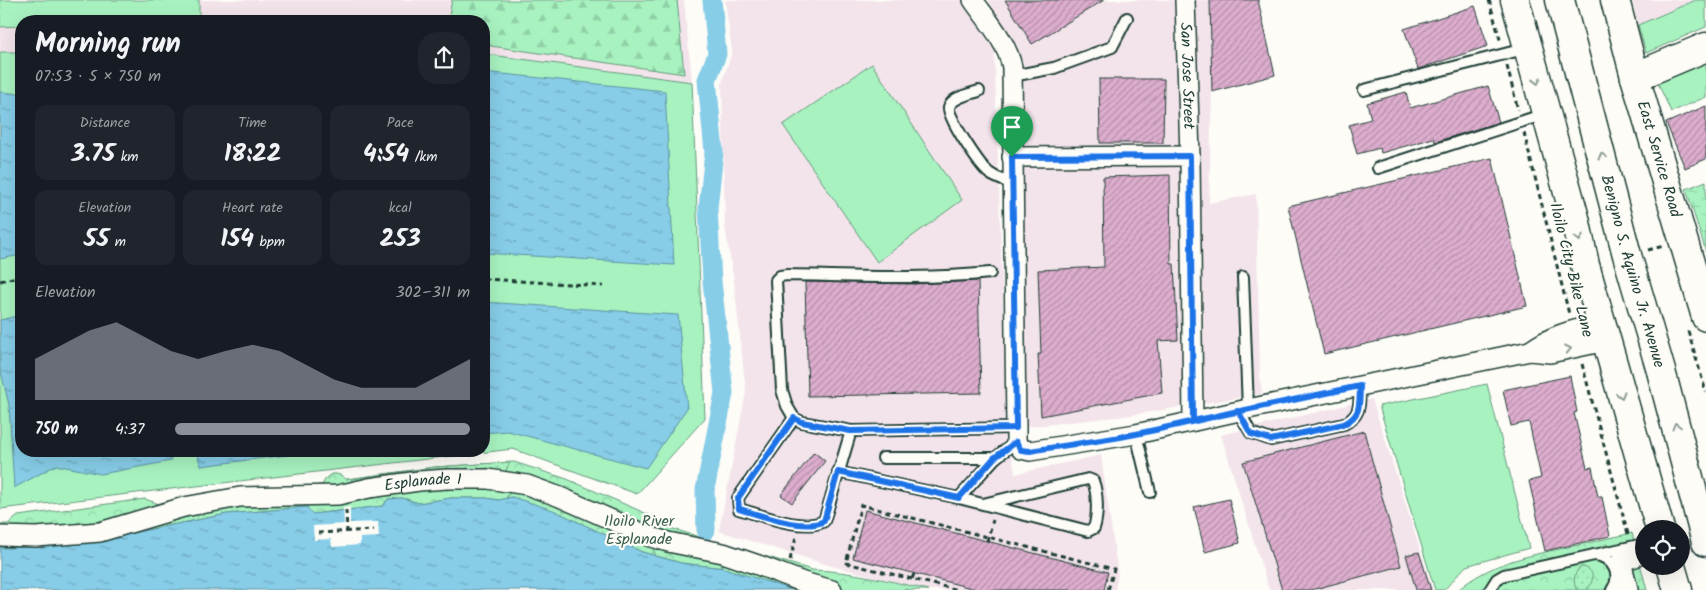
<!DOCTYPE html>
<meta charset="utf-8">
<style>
body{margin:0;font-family:Kalam,sans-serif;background:#20242c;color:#f1f3f6;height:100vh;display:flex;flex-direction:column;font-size:19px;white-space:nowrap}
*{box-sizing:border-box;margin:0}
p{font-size:16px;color:#9ea1a6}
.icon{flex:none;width:28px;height:28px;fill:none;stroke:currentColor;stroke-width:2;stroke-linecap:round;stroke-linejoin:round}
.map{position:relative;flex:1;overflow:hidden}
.sheet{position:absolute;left:15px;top:15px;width:475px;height:442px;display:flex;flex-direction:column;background:#171b24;border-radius:20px;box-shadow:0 5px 20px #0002}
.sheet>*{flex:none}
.controls{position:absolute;left:1635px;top:520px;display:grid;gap:10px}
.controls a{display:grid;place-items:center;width:55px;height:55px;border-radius:50%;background:#171b24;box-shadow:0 5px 20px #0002;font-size:25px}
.pin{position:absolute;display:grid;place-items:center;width:42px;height:42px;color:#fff;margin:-51px -21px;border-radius:50% 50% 50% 0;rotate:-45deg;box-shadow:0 0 5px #0007}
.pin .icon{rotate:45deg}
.round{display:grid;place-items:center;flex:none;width:52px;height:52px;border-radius:20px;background:#20242c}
.head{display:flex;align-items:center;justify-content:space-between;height:85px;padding:0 20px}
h1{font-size:28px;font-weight:600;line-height:38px}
.figures{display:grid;grid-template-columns:repeat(3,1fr);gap:8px;height:85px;padding:5px 20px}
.figures div{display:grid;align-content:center;border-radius:12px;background:#20242c;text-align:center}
.figures b{font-size:25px;font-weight:600}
.figures small{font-size:14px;font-weight:400}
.figures p{font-size:14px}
.chart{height:140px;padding:10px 20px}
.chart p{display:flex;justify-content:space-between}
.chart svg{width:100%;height:90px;margin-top:5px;fill:#8c9099;opacity:.7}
ul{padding:0 20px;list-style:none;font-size:16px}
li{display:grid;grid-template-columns:80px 60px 1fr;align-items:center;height:38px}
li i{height:12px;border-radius:6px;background:#8c9099}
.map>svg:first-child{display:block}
</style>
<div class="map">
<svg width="1706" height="590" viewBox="0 0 1706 590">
<defs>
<pattern id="forest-firs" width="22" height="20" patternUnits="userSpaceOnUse" patternTransform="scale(1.25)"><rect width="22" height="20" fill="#a8f2c0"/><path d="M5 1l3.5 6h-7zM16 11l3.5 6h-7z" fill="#90d0a6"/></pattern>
<pattern id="wetland-marsh" width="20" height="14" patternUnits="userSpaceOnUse" patternTransform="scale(1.25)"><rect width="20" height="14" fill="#a8f2c0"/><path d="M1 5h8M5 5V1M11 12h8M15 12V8" fill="none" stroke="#90d0a6"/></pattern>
<pattern id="park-crowns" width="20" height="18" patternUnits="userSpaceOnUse" patternTransform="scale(1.25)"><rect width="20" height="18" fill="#a8f2c0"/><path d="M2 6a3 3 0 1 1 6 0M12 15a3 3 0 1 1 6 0" fill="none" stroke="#90d0a6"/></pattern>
<pattern id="garden-dots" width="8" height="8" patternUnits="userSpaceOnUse" patternTransform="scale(1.25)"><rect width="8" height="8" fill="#a8f2c0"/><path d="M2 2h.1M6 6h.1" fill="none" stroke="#90d0a6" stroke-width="1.8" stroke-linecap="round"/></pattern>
<pattern id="water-ripples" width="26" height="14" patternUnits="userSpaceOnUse" patternTransform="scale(1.25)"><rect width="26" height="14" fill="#87cde8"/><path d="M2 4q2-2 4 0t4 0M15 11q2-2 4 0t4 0" fill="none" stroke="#6ea8bd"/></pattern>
<pattern id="building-hatch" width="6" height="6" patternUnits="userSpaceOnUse" patternTransform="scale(1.25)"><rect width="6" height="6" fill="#ddadce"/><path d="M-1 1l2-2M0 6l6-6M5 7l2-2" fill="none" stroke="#b38ea8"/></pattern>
</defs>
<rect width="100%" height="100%" fill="#fdfcf7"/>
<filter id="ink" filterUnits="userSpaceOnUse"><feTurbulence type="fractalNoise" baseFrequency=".02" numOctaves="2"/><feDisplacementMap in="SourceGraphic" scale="10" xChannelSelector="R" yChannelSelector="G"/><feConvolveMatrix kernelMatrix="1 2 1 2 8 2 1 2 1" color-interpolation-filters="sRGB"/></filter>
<g filter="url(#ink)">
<g fill="#f3e4eb">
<polygon points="0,0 684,0 692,82 484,54 484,21 21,21 21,52 0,52"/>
<polygon points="725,0 963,0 994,45 1007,422 1015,474 1101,455 1118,575 1115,590 928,590 828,565 719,531 746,392 734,281 725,227 722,83 732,52"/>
<polygon points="988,0 1210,0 1212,92 1209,203 1256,194 1260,379 1262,394 1125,416 1016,428 998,17"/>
<polygon points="1632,0 1696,0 1638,25"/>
<polygon points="1372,399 1433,590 1269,590 1221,435"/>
</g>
<g fill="#a8f2c0" stroke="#64987a">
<polygon points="0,0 199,0 199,21 21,21 21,26 0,27"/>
<polygon points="1696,0 1706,0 1706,27 1646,53 1638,25"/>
<polygon points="0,52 21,52 21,451 484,451 484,54 692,82 705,418 637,494 513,449 0,509"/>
<polygon points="1706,63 1706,97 1671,112 1658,83"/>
<polygon points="872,64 962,200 877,262 783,125"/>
<polygon points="1487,384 1529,548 1466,566 1444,590 1435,590 1379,406"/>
</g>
<polygon fill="url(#forest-firs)" stroke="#64987a" points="452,0 677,0 684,74 484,45 484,21 448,21"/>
<polygon fill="url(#wetland-marsh)" stroke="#64987a" points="1706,181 1706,252 1686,189"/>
<g fill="url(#park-crowns)" stroke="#64987a">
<path d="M514 462 567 479 654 517 663 526 812 570C852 571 890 581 928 590H793L724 568 681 563 642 552 512 497 499 500 486 498H451L419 503 402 498 388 499 383 506 312 514H227L102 539 26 547 0 548V524H8L18 516 145 499 159 504 320 485 323 484C327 472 337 471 346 479L435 467Z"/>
<path d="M1632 533 1647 590H1458C1488 564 1526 556 1564 548 1587 543 1610 538 1632 533Z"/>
</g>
<g fill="url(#garden-dots)" stroke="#64987a">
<polygon points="510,462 504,475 357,486 351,479 435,467"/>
<polygon points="513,488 649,540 656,556 642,552 512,497 506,498"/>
<polygon points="310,501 307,507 227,514 102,539 204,509"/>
<polygon points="726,557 799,590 793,590 720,568"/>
<path d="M1582 567C1596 569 1594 582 1587 590H1577C1572 583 1574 570 1582 567Z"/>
</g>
<g fill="url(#water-ripples)" stroke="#5d93a0">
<polygon points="484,72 665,91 674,265 484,253"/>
<polygon points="0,92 21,94 21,255 0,259"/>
<polygon points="484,302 678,315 687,408 646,468 508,431 484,433"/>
<polygon points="21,315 21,451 170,451 171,461 101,474 56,465 14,488 9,405 0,368 0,320"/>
<polygon points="196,451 320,451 201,466"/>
<polygon points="512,497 553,510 642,552 681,563 724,568 793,590 0,590 0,548 26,547 102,539 227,514 307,507 312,514 383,506 388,499 402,498 419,503 451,498 486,498 499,500"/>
</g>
<polygon fill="#fdfcf7" points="350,507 350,523 378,522 379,537 360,538 360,545 332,547 331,539 314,540 313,526 344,524 343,508"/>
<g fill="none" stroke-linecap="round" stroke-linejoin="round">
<polyline stroke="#87cde8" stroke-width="19" points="706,530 705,490 724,393 712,281 708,208 714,152 707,80 717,54 712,0"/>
</g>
<g fill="url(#building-hatch)" stroke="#1f3d34">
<polygon points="1005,0 1104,0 1032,44"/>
<polygon points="1210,0 1258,0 1275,75 1212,92"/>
<polygon points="1475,6 1488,46 1418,69 1404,29"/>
<polygon points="1099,79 1164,79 1163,143 1100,143"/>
<polygon points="1488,86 1499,122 1435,142 1434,138 1381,153 1380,148 1357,154 1349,125 1371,119 1367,103 1406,92 1410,108"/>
<polygon points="1706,106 1706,159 1685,168 1666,123"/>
<polygon points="1492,158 1527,306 1324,354 1288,206"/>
<polygon points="1170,175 1171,264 1174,264 1178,340 1158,341 1162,393 1041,416 1038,354 1041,354 1038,270 1104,267 1103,177"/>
<polygon points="978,281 981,393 808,396 805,282 914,284"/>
<polygon points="1570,376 1577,412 1574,413 1587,468 1592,467 1598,497 1602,497 1610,536 1545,551 1529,481 1541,478 1529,422 1511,426 1503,390"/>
<polygon points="1364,431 1401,566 1311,590 1282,590 1243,462"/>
<polygon points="814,452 825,461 792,503 781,495"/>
<polygon points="1229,499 1240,543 1205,552 1194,507"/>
<polygon points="865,510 1108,572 1104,590 979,590 853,558"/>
<polygon points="1419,552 1431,590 1416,590 1406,555"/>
</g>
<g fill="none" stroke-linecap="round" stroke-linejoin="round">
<g stroke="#1f3d34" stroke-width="14">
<g id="lane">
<polyline points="1012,76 1054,68 1112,47 1127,18"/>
<polyline points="1364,90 1528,48"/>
<path d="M979 91C970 94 952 97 949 107 947 117 980 166 989 173 995 178 1006 181 1013 184"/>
<polyline points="1378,168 1545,114"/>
<path d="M990 273C923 280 854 276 787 275L780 276 776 280 782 390 787 406 794 418 802 422 851 431 1016 428"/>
<polyline points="1243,277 1248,409"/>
<path d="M1238 411 1251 433 1271 440 1344 424C1362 415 1359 404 1360 386"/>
<path d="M794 418 738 498 739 509C761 515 804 532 824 521L851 431"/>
<polyline points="1136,434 1150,492"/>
<polyline points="883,458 995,458"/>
<path d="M838 472 959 498 1088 531 1094 528C1098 516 1098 494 1093 481L1088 479 983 504"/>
<polyline points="959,498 995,458 1016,442"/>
<path d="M1594 555C1612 556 1623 575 1612 590"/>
<polyline points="1490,590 1497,579 1504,575 1644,544"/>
</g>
</g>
<g stroke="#1f3d34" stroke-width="22">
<g id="street">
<path d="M973 0C987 20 1007 42 1012 67L1016 428V442L1021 449 1030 451 1136 434 1248 409 1530 351 1550 353 1606 341"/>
<path id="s1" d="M1185 0 1190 156 1193 421"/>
<polyline points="1012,157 1190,156"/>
<path d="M1530 351C1553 334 1574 330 1601 323"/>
<path id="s2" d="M0 536 36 537 100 532 184 507 240 497 338 495 369 488 419 481 447 479H488L527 485 560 497 648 536 668 542 723 553 758 565 803 582 832 590"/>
<polyline points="1623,590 1628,589 1621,561 1635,557"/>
</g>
</g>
<g stroke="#1f3d34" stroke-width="31">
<g id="secondary">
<path id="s3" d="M1615 0 1635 77 1706 317"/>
<polyline points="1635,77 1706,47"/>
</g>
</g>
<g stroke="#1f3d34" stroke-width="31">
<g id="highway">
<polyline points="1515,0 1575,218 1585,265 1660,529"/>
<path id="s4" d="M1560 0 1627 255 1661 371 1706 542"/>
<polyline points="1671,566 1678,590"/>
</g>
</g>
<g stroke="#1f3d34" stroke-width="3" stroke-dasharray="5 4" stroke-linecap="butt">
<polyline points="1489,0 1501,43"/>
<polyline points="1507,66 1518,110"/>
<polyline points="1524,133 1569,314"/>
<polyline points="1648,250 1664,246"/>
<polyline points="484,279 603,286"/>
<polyline points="0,281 21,276"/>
<polyline points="1688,331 1706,392"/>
<polyline points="1582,364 1628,534"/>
<polyline points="346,510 347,531"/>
<polyline points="318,533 374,530"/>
<polyline points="987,541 993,520"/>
<polyline points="790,560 796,537"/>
<polyline points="914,574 912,579 958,590"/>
<polyline points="912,579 846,563 861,505 1114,569 1108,590"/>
<polyline points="974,590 975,589"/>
</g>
<use href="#lane" stroke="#fdfcf7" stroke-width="10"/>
<use href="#street" stroke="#fdfcf7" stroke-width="19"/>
<use href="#secondary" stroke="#fdfcf7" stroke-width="28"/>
<use href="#highway" stroke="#fdfcf7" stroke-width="28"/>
</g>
<defs><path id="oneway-chevron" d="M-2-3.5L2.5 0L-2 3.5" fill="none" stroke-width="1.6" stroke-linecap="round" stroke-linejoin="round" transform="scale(1.25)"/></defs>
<g stroke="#8e9c96">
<use href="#oneway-chevron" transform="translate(1537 81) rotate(76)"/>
<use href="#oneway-chevron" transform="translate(1602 156) rotate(-105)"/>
<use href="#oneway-chevron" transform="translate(1579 238) rotate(78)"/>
<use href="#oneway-chevron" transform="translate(1568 349) rotate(-12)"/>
<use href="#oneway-chevron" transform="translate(1621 395) rotate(74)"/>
<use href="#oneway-chevron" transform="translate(1676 426) rotate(-105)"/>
</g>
</g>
<g fill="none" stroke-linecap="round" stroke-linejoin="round" filter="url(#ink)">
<g stroke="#fff" stroke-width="10">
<path id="route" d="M1012 157 1016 428 850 431 802 422 794 418 738 498 739 509C760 515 804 532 824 521L838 472 959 498 994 458 1016 442 1021 450 1030 451C1065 445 1101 441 1136 434 1170 427 1204 419 1238 411L1251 434 1271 440 1344 424C1362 415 1359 404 1360 386L1193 421 1190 156 1012 157"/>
</g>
<use href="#route" stroke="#1a73e8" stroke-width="6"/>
</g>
<g text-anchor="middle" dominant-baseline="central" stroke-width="4.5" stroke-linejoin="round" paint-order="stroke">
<g font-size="16" fill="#1f3d34" stroke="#fdfcf7">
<text stroke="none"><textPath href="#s1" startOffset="76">San Jose Street</textPath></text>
<text stroke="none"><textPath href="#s3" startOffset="165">East Service Road</textPath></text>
<text transform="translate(1571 270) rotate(76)">Iloilo City Bike Lane</text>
<text stroke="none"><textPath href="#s4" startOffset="281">Benigno S. Aquino Jr. Avenue</textPath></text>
<text stroke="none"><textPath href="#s2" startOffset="429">Esplanade 1</textPath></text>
</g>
<g font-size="16" fill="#3a6150" stroke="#fdfcf7">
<text x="639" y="521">Iloilo River<tspan x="639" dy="18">Esplanade</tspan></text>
</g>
</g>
</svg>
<div class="controls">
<a><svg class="icon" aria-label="locate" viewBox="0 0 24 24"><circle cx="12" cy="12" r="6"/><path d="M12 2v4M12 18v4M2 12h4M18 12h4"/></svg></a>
</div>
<div class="pin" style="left:1012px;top:157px;background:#1e9e55"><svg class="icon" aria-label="arrive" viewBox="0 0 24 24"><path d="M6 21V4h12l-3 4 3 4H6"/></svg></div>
<section class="sheet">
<div class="head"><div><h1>Morning run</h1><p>07:53 · 5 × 750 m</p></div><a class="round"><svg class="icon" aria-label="share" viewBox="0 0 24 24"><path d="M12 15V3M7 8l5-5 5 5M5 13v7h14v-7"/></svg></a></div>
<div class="figures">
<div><p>Distance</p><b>3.75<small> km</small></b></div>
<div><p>Time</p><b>18:22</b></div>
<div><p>Pace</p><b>4:54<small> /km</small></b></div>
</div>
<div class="figures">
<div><p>Elevation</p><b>55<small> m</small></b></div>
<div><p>Heart rate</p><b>154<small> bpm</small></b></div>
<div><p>kcal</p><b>253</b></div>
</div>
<div class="chart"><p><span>Elevation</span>302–311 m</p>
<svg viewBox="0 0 160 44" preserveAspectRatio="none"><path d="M0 44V24L10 17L20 10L30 6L40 13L50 20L60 24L70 20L80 17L90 20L100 27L110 34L120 38L130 38L140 38L150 31L160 24V44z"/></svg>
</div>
<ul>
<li><b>750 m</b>4:37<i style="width:100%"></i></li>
</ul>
</section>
</div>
